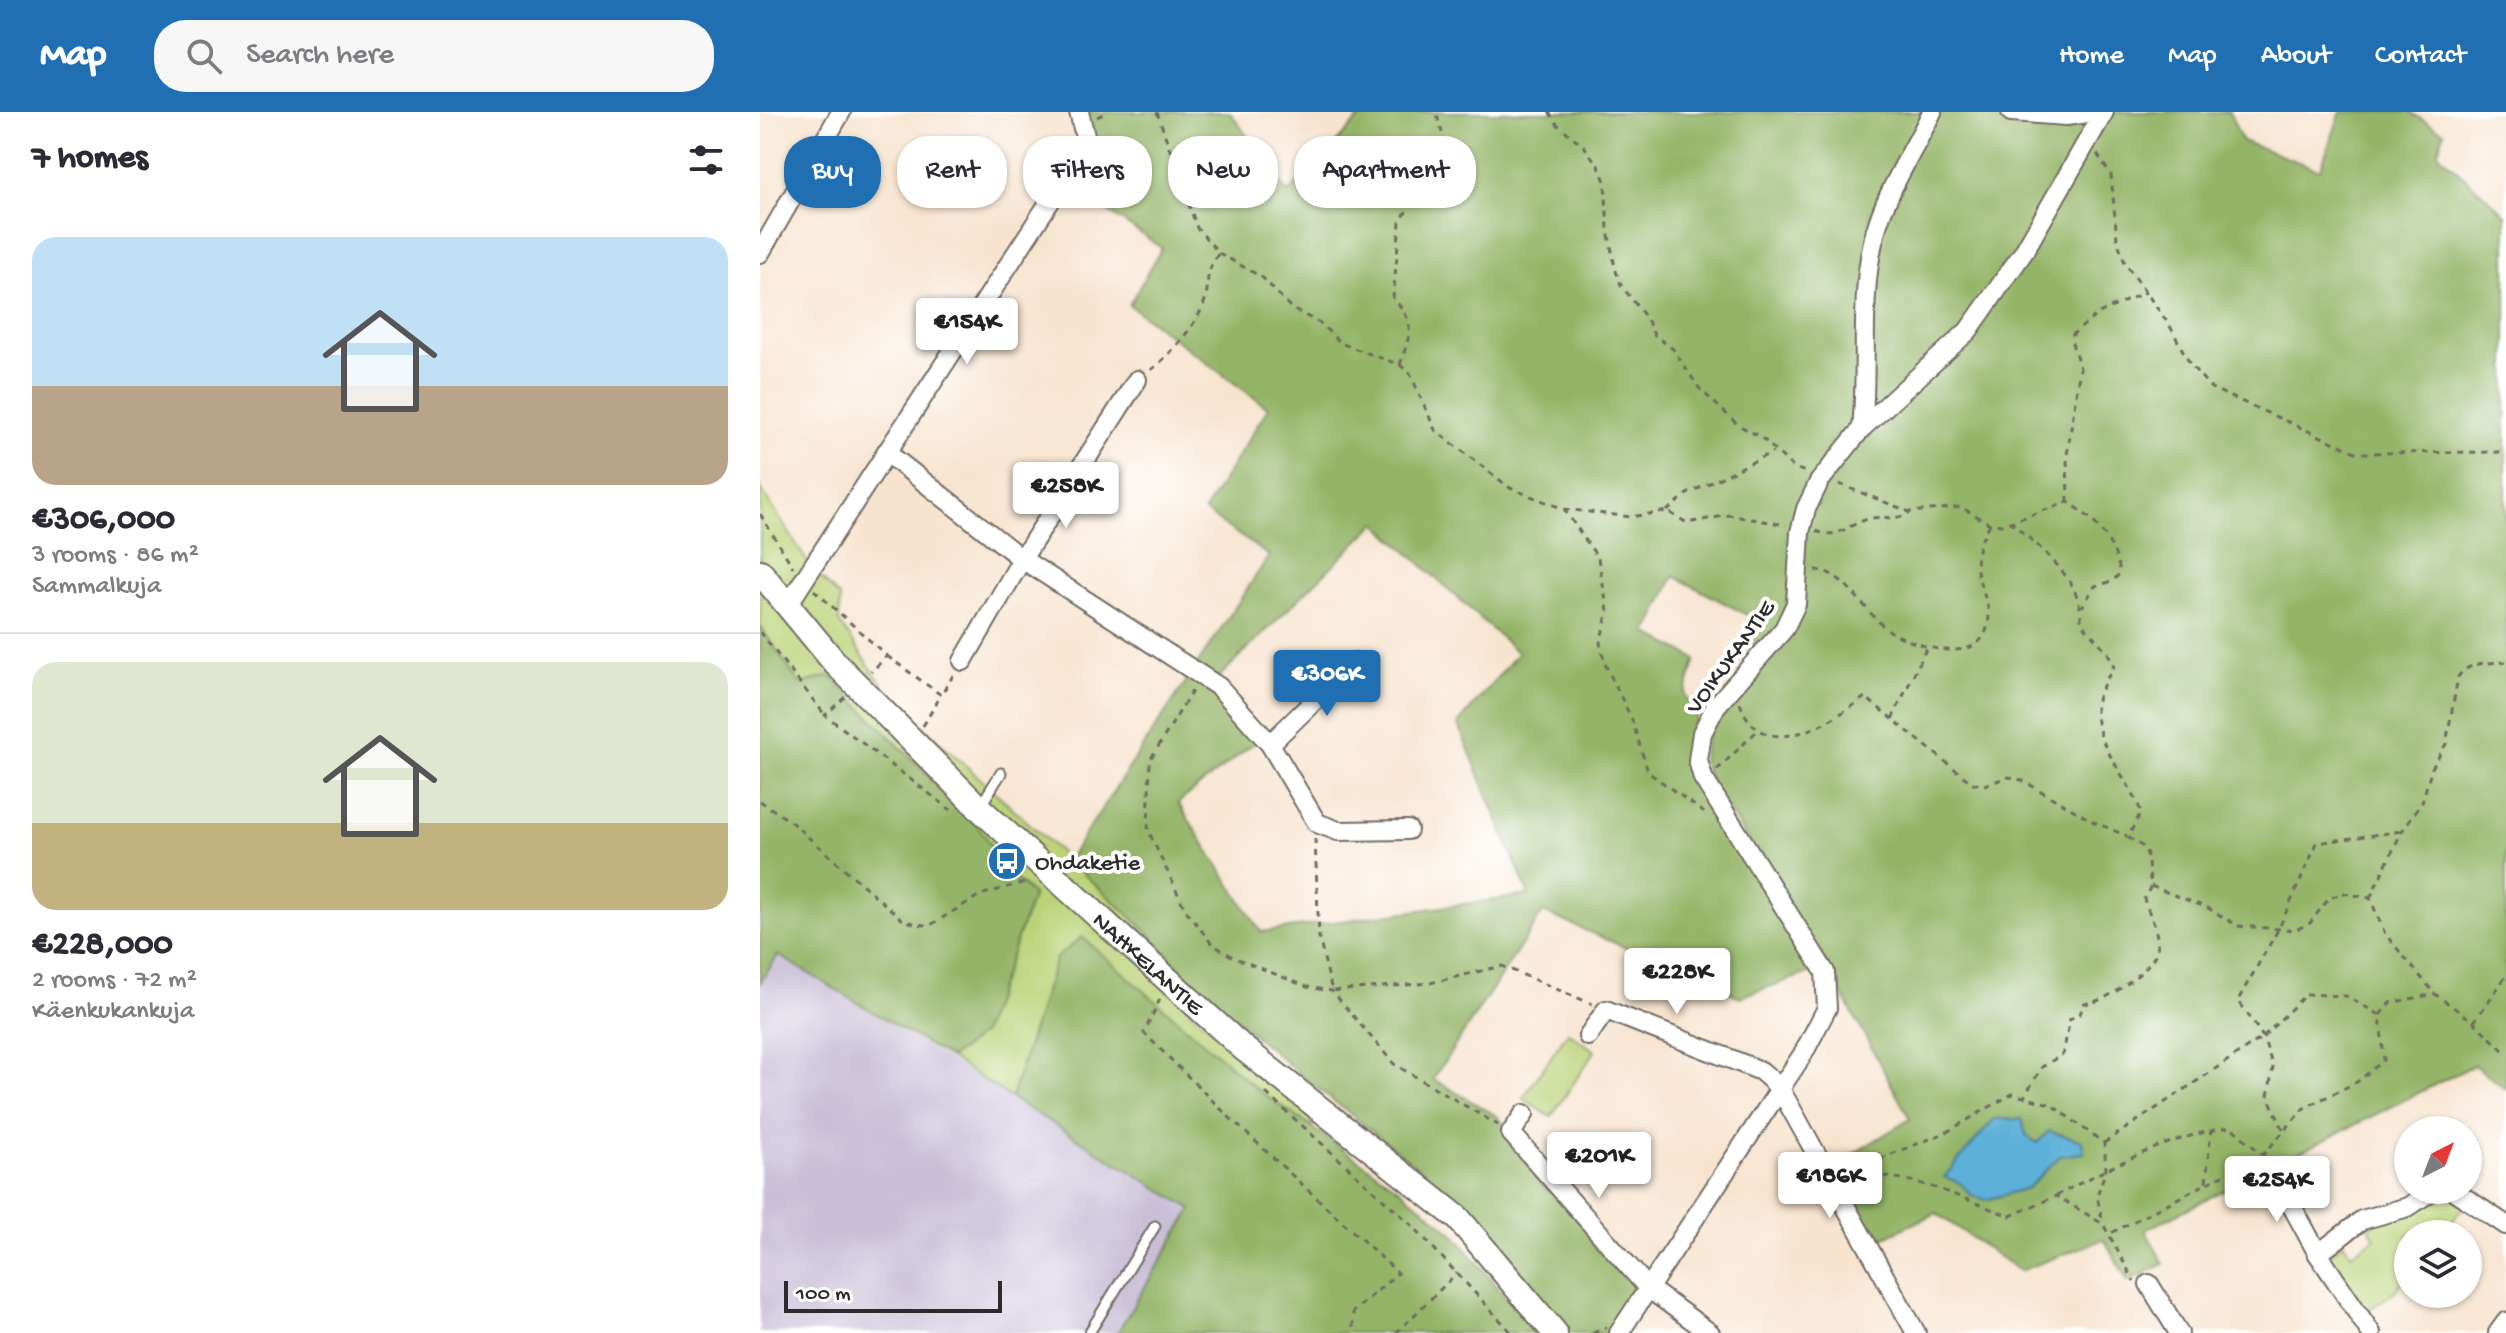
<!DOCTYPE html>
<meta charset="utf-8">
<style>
:root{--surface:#fff;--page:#f7f7f7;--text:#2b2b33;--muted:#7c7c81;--line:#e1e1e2;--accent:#1f6fb2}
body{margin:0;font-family:"Gochi Hand",sans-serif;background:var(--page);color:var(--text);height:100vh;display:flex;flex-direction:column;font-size:30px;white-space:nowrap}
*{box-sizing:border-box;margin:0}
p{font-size:26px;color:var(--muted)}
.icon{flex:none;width:44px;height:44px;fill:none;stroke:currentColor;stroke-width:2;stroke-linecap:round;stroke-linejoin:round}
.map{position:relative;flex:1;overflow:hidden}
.side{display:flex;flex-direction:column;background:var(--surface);width:760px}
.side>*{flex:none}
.banner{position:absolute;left:24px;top:24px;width:760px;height:72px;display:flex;gap:16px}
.needle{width:52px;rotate:42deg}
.tools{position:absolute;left:1634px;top:1004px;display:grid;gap:16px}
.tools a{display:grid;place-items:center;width:88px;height:88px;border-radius:50%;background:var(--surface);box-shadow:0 2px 6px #0004;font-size:40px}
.scale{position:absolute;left:24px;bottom:20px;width:218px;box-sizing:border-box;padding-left:8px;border:4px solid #2b2b2b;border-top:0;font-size:22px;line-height:28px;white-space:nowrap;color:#2b2b2b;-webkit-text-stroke:6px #fff;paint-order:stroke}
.price{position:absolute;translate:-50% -68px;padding:0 18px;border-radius:8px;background:#fff;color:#222;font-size:26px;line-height:52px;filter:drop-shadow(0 2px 4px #0008)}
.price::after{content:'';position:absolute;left:50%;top:48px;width:24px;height:18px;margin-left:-12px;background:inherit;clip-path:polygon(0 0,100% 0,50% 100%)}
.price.selected{background:var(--accent);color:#fff}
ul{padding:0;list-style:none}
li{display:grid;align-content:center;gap:16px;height:424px;padding:0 32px}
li+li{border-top:2px solid var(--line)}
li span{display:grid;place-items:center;height:248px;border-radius:24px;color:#555}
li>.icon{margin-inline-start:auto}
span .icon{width:144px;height:144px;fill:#fffc;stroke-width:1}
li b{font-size:34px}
h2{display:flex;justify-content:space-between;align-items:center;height:96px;padding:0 32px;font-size:34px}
.tag{padding:0 28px;border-radius:32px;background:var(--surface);box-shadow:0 2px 6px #0004;font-size:28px;line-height:72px}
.tag.selected{background:var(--accent);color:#fff}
header{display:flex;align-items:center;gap:48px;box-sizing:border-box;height:112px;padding:0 40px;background:var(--accent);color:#fff}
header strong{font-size:38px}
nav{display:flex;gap:44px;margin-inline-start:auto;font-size:28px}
.search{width:560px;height:72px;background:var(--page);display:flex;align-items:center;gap:20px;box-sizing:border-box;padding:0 28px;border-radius:32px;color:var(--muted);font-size:30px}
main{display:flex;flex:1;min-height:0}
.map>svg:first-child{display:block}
.industrial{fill:#c9bfd7}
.green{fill:#bbd378;stroke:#737f52;stroke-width:2}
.forest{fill:#94b568;stroke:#60704a;stroke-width:2;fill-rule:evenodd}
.water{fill:#5db0d8;stroke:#446e82;stroke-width:2}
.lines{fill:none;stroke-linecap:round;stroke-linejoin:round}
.lane-casing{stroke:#726c64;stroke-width:13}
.street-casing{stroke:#726c64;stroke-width:22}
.secondary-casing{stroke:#726c64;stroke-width:28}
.path{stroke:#726c64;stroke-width:3;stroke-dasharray:6 6;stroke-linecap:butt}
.lane{stroke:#fff;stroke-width:9}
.street{stroke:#fff;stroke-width:18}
.secondary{stroke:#fff;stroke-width:24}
.labels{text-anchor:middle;stroke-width:8;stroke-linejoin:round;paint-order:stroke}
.street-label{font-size:24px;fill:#2b2b2b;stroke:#fff}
.poi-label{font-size:24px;fill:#2b2b2b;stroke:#fff;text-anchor:start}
</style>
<header>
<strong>Map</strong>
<div class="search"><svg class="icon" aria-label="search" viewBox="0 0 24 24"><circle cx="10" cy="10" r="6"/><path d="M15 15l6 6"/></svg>Search here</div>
<nav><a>Home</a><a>Map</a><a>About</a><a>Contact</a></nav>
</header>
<main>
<section class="side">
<h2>7 homes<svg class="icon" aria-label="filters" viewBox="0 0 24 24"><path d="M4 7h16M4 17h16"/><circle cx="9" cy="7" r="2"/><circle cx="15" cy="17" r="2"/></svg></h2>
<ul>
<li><span style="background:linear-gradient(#bfe0f5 60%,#b9a48a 0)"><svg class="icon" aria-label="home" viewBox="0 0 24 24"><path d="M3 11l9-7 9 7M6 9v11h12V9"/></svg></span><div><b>€306,000</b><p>3 rooms · 86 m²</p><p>Sammalkuja</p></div></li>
<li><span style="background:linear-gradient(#dfe7d0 65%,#c2b280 0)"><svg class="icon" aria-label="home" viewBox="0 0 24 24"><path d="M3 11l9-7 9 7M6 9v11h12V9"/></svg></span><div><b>€228,000</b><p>2 rooms · 72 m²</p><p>Käenkukankuja</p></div></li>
</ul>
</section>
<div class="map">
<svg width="1746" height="1221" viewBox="0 0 1746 1221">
<rect width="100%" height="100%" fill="#fff"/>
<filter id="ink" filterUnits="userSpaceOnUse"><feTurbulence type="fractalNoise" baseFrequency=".0125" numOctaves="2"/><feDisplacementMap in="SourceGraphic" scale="16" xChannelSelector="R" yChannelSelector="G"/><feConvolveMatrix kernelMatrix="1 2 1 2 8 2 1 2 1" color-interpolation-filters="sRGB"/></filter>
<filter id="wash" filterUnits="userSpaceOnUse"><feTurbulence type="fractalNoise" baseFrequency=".006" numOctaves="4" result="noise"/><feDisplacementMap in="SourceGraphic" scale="32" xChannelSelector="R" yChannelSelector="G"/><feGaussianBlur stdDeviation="1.8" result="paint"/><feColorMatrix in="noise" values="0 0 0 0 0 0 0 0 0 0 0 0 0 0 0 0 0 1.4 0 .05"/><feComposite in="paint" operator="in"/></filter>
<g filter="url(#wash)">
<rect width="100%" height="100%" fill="#f7e4cf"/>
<polygon class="industrial" points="17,843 433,1097 357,1221 0,1221 0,871"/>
<g class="green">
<polygon points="0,375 50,454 80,486 79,510 131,585 392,824 423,862 430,899 546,996 553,1015 296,846 251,986 190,946 222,922 273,783 252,764 217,713 70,564 40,572 0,514"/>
<polygon points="808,920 835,939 791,1005 763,986"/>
<path d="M1681,1078l24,15 -23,29h-34c0,53 -2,51 -46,80l-34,-57 15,-15 8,12 24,-16 -7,-12z"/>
</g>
<g class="forest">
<path d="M319,0h151l58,81 77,-81h733l-78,137 -55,78 -150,152 -34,147 -28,26v-34l-79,-42 -27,57 49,26 -11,35 15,32 -8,31 126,213 -78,27 -197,-85 -110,167 64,37 142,171 -28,46h-43l-65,-82 -50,-56 -146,-115 -124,-106 -31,-38 -84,-76 201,-304 -65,-45 64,-103 -139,-103 33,-57 -99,-67 22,-44zM616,411l142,130 -60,71 71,171 -268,37 -83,-129 81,-64 -48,-54z"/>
<polygon points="1350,0 1469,0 1482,29 1560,58 1581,0 1649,0 1684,20 1678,41 1746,103 1746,977 1714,953 1385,1118 1404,1152 1368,1169 1344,1127 1260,1159 1176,1101 1114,1130 1073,1054 1150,1007 1067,854 948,666 942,647 947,623 961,595 1028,519 1049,399 1091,335 1213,222"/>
<polygon points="0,514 40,572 70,564 217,713 252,764 273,783 222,922 190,946 18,843 0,871"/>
<polygon points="322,825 498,978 640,1077 693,1121 776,1221 357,1221 432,1097 251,986 296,846"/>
</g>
<polygon class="water" points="1234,1007 1262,1007 1266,1023 1277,1031 1289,1019 1322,1029 1324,1041 1300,1044 1268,1076 1226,1088 1211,1083 1200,1071 1184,1065"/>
</g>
<g filter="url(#ink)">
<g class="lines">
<defs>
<g id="lane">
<polyline points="221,693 241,661"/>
<polyline points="329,1221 395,1114"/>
</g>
<g id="street">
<polyline points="1251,0 1306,4 1334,0"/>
<polyline points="0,141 81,0"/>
<path d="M1102,316c7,-66 -4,-134 14,-198 9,-35 40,-84 56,-118"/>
<polyline points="126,340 262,447 459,575 510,632 557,711 578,719 648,718"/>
<polyline points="27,494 309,60 325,24 319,0"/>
<polyline points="203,549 262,447 377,268"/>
<polyline points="510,632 594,550"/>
<polyline points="828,924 846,898 1001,959 1019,975 1156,1221"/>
<polyline points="764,1002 751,1021 888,1176 950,1221"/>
<polyline points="1514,1061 1558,1142"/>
<polyline points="1693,1078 1746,1113"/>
<polyline points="1389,1172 1419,1221"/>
<polyline points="859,1221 1043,942 1067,896 1065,860 943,666 938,648 942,621 956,594 1024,517 1036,492 1040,420 1046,397 1059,370 1102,316 1208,219 1263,141 1344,0"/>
<polyline points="1611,1221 1558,1142 1602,1108 1648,1095 1673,1078"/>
<polyline points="1738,1221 1746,1210"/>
</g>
<g id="secondary">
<path id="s1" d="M0,460l76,92 143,144 264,240 215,170 97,115"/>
</g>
</defs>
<use href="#lane" class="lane-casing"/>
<use href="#street" class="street-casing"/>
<use href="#secondary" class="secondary-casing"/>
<g class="path">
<polyline points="397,0 437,116 459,141 503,166 532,197 560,211 580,231 640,253 650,261 675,318 750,376 804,397 871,405 907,399 927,411 969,403 1026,413"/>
<polyline points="789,0 798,13 824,34 839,55 845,69 848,118 855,156 861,173 887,207 894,223 913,237 939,276 978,313 1001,325 1034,356 1046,360"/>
<polyline points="337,5 347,0"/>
<polyline points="1337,42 1351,63 1357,127 1365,151 1410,214 1430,252 1451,276 1598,341 1746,340"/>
<path d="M640,253c10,-32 17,-41 -7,-67l7,-76 46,-76 -10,-34"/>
<path d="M391,258c19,-15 42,-41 52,-64 9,-22 -2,-28 16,-53"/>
<path d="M1079,372l71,28 51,-5 29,17 12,1 66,-23c26,15 48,42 52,71l-7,8 -18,5 -13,21"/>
<polyline points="1308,390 1307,343 1320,256 1312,231 1313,222 1339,201 1386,180"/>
<polyline points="804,397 838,446 848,499 840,531 845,552 872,608 888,660 946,702"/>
<polyline points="907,399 927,382 1013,340"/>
<polyline points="0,402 33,455"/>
<path d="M1250,409c29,27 73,57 71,101l27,31 6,13c-5,10 -14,23 -17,34 -8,40 32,77 44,112l-13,25 18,12 5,37 -7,13c5,15 16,34 13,50 -2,18 -54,57 -73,54l-4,11 -10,5 -7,35 -21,13 -18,30"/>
<path d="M1056,419c23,10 34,-9 56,-13 14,-2 26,3 38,-6"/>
<path d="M1055,458c31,0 51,46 75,61 22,14 79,33 94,4 13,-23 -4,-43 -7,-65 -3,-18 5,-32 13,-46"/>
<polyline points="54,478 127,544 111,560"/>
<polyline points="0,520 65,603"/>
<polyline points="127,544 181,583 194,562"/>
<polyline points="432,579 390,648 388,718 425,797 452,832 473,845 547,875 572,879 634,952 738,1013"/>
<polyline points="85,585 65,603 191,698"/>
<path d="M980,591c22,64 91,19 125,-6l107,86 12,2 25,-8 13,3 72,42 33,14"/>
<polyline points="1132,607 1167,535"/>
<polyline points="163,614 181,583"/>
<polyline points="957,658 999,617"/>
<polyline points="0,689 31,710 144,809 169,814 220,783 269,769"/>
<polyline points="555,727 559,826 572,879 670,871 742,854 832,892"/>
<polyline points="1391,774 1448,796 1478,814 1535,818 1550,811 1568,787 1583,781 1610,786 1625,822 1675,882"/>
<path d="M1610,786l32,-67 20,-29 10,-34 14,-24 12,-67c11,-16 30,-14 48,-15"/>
<polyline points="400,887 384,921 470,1006 638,1161 593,1200 593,1221"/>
<polyline points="1620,903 1630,891 1675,882 1714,910 1746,941"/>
<polyline points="1714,910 1746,864"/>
<polyline points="506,981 653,1114 752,1221"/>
<polyline points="1523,1017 1508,984 1513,955 1503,925 1478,888 1519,816 1557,731 1642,719"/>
<polyline points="1344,1031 1503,925 1546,882 1586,884 1620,903 1624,948 1597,970 1544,996 1504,1042 1349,1122"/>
<polyline points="1086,1060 1185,1021 1252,982 1290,992 1344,1031 1346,1057 1337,1084 1343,1111"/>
<path d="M1088,1064c58,-6 109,21 162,40l46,-20 47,28 31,57"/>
<polyline points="1446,1070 1451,1018"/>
<path d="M1296,1084c55,-30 114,-60 175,-69l33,29"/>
<polyline points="636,1221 697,1161"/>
<polyline points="833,1221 847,1215"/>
</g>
<use href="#lane" class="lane"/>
<use href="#street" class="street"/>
<use href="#secondary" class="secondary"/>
</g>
</g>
<defs>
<symbol id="bus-disc" viewBox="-11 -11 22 22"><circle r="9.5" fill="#1f6fb2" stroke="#fff"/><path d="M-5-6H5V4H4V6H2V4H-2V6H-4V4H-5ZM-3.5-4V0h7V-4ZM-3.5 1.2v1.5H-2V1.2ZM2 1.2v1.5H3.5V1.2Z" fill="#fff"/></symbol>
</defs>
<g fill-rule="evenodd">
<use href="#bus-disc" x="225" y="727" width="44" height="44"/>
</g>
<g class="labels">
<g class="street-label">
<text transform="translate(969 544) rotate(-54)" y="8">VOIKUKANTIE</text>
<text dy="8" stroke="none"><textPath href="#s1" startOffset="552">NAHKELANTIE</textPath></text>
</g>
<g class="poi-label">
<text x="275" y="757">Ohdaketie</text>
</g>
</g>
</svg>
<div class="tools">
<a><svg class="needle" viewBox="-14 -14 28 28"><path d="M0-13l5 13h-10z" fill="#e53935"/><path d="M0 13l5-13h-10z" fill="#7c7c81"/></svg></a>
<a><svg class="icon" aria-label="layers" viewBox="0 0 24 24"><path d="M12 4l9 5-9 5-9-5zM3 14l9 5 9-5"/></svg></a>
</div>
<div class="scale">100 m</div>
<b class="price" style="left:207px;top:254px">€154K</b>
<b class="price" style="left:306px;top:418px">€258K</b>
<b class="price selected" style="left:567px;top:606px">€306K</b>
<b class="price" style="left:917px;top:904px">€228K</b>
<b class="price" style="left:839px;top:1088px">€201K</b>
<b class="price" style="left:1070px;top:1108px">€186K</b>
<b class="price" style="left:1517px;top:1112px">€254K</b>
<div class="banner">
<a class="tag selected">Buy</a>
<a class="tag">Rent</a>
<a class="tag">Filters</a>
<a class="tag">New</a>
<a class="tag">Apartment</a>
</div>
</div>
</main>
